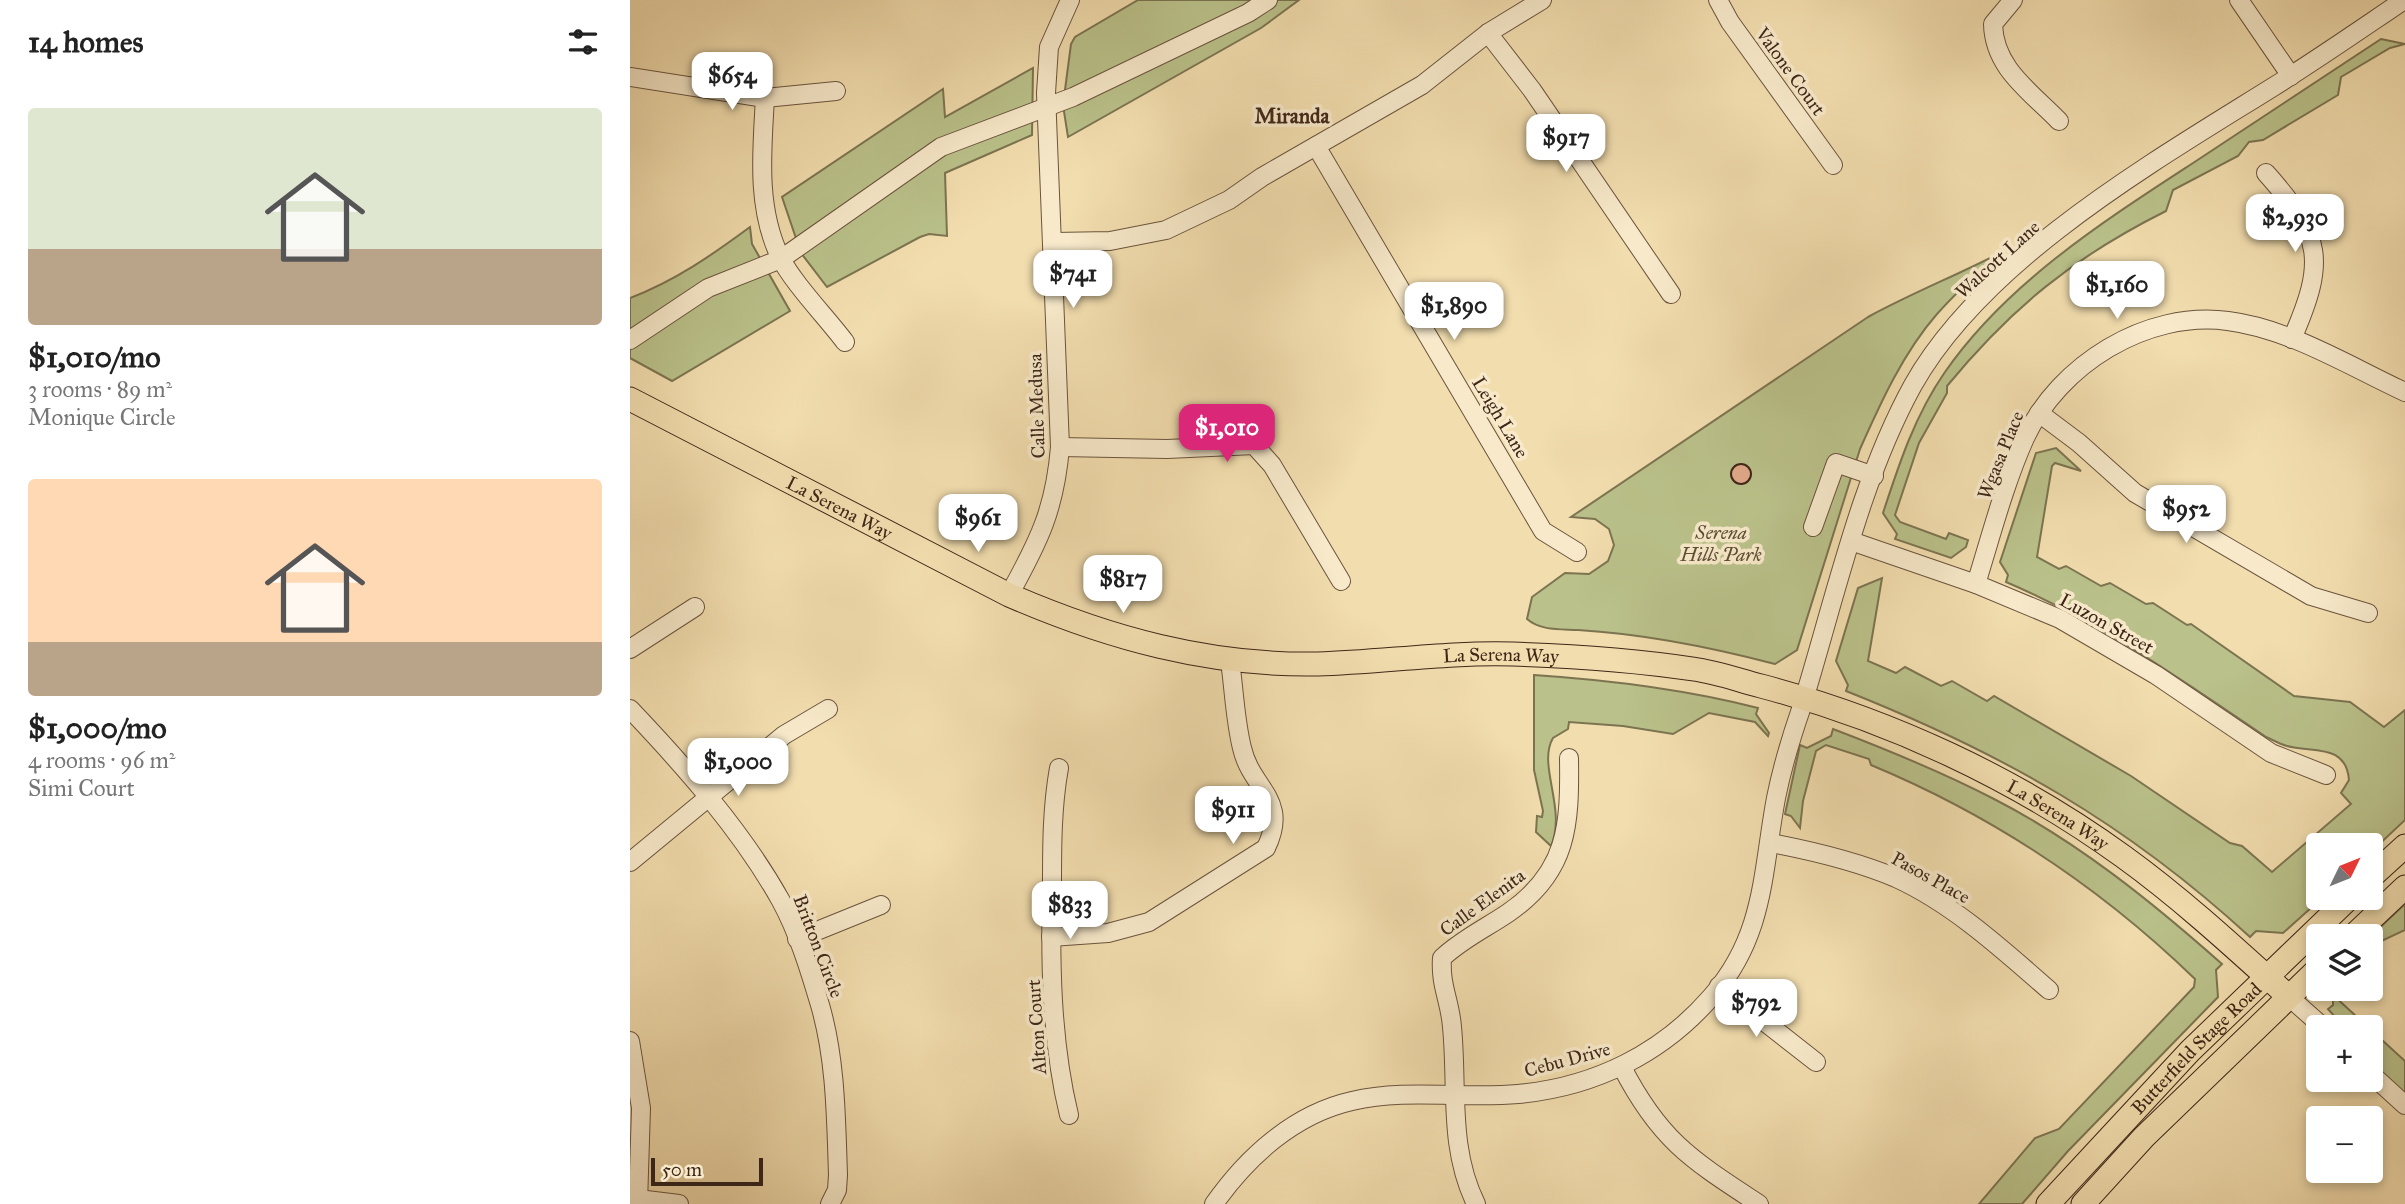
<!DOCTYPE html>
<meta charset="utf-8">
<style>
:root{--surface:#fff;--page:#f6f6f6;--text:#222;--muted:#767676;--accent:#db2777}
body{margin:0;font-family:"IM FELL Great Primer",serif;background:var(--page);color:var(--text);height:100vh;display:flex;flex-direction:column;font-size:26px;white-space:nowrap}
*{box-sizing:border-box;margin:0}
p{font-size:23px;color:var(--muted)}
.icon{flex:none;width:38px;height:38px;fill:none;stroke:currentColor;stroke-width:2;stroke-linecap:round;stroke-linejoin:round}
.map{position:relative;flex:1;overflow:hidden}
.side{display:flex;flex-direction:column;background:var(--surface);width:630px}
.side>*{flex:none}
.needle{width:46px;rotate:47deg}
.fabs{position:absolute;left:1676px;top:833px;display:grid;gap:14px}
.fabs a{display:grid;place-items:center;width:77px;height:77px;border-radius:7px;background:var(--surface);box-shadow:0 4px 10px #0003;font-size:35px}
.scale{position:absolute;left:21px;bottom:18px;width:112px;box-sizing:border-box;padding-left:7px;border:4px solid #3e2618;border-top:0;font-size:19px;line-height:24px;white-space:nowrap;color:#3e2618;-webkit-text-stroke:5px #f7e9ca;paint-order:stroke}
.price{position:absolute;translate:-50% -60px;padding:0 16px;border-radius:14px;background:#fff;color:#222;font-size:23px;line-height:46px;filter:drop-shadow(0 2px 4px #0008)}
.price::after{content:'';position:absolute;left:50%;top:42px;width:21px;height:16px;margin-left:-10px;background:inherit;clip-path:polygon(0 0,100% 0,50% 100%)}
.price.on{background:var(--accent);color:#fff}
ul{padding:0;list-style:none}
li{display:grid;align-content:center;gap:14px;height:371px;padding:0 28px}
li span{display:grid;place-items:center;height:217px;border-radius:7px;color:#555}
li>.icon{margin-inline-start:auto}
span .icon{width:126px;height:126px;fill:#fffc;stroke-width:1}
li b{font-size:30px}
h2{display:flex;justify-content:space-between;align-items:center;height:84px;padding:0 28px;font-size:30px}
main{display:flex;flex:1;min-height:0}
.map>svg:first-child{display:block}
.green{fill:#bac18a;stroke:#7c7451;stroke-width:2}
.building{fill:#e1a98a;stroke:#3e2618;stroke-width:2}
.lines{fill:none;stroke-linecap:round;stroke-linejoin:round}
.minor-casing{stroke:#6b543e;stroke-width:20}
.major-casing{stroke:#3e2618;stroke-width:25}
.minor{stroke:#f7e9ca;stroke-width:18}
.major{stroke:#f2ddae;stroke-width:23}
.labels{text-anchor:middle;stroke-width:7;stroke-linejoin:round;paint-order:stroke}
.street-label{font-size:19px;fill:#3e2618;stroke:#f7e9ca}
.park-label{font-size:19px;font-style:italic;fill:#5d4d34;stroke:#f7e9ca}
.neighbourhood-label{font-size:21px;font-weight:bold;fill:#3e2618;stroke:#f7e9ca}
</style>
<main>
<section class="side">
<h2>14 homes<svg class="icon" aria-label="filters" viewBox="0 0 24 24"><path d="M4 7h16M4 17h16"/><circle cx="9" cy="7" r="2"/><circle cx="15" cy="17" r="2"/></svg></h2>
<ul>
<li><span style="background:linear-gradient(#dfe7d0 65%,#b9a48a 0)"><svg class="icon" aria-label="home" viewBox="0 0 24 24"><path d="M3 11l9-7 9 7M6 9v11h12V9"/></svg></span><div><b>$1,010/mo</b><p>3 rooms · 89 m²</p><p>Monique Circle</p></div></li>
<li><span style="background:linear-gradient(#ffd9b3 75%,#b9a48a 0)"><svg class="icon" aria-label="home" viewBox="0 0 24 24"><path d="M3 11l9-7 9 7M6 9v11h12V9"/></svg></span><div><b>$1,000/mo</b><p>4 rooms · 96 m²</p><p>Simi Court</p></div></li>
</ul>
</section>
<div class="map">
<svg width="1775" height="1204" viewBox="0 0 1775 1204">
<rect width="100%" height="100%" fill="#f2ddae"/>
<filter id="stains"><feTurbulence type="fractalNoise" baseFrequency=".00286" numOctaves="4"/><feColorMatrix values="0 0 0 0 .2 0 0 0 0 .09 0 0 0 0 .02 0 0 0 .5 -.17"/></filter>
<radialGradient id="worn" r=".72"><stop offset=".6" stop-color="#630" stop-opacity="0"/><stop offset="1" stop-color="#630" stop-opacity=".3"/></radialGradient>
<g class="green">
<polygon points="508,0 669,0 631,28 438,137 433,105 441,44 445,37"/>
<path d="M1751,39l24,5 -15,4 -49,29 -3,18 -75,45 -14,2 -11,14 -65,34 -7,21c-92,46 -154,96 -219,175v7l-28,50 -24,72 5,7 46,17 3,-6 19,7 -2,7 -15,11 -56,-19 2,-5 -14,-21c16,-49 32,-98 62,-141 61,-88 156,-149 245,-207 64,-42 127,-84 191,-126z"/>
<polygon points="403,68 402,135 315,173 317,236 299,234 290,237 197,287 171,253 152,197 313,89 315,117"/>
<path d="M120,227l2,17 38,67 -118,70 -42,-23v-60c45,-17 82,-43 120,-71z"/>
<path d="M1368,254c-21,19 -42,39 -61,60 -34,39 -56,88 -77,135l-63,201 -22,14c-65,-17 -129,-30 -197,-34 -18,-1 -37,1 -51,-11l5,-22 33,-24 24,1 19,-13 6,-16 -5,-16 -14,-10 -24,-2 297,-200c42,-23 87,-41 130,-63z"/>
<path d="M1426,448l25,23 -26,-8 -3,3 -15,91 22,12 7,-3 35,20 9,-3 36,21 7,-1 34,22 4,-1 103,72 56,6 34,25 21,-17v110l-34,32v-7h-52v53h3l-39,35 -27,-2 -6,6c-124,-114 -248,-184 -404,-246l2,-6 -12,-24 22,-73 24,-10 -14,83 28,12 9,-6 36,19 11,-5 35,20 7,-5 137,80 99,67 12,3 30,26 79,-68 -10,-11 8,-13c-3,-37 -36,-27 -62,-34 -7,-2 -14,-6 -21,-9 -84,-57 -166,-115 -260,-155l2,-7 -8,-13 36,-109z"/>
<path d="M904,675c76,5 150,14 224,33l-2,6 13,19 -1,3 -13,-14 -46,-9 -36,21 -50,-8 -54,-4 -1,7 -15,9c-16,27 14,71 -2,108l-15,-14 1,-16 5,1 1,-6 -9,-41z"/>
<path d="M1203,729c55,21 109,43 161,70 84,43 158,103 228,165l-6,6 2,27 -150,154 -46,53h-43l56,-66 24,-9 135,-142 1,-8c-96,-93 -204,-164 -324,-214l-2,-6 -43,-14 -10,6 -13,50 -3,27 -9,-12 -6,-2 15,-69 7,3 24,-12z"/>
<polygon points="1775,904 1775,930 1741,946 1741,936"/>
<polygon points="1703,995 1738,1027 1714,1027 1698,1009 1703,1005"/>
<polygon points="1741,1030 1775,1061 1775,1098 1741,1062"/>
</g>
<circle class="building" cx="1111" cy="474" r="10"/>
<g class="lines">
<defs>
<g id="minor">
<polyline points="1088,0 1100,22 1203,165"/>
<path d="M1383,0l-20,24c1,44 37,67 66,97"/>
<polyline points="1609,0 1661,76"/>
<polyline points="858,33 902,90 1041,294"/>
<polyline points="0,77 135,98 206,91"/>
<path d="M135,98c-3,53 -9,109 15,159 13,26 47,61 65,85"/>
<polyline points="686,146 913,531 947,552"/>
<path d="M1636,173c57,64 60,88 26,166"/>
<polyline points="424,242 480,241 536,230 599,200 632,177 792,85 858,33 912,0"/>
<polyline points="0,340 78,288 151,259 311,147 443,97 618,13 638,0"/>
<polyline points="1409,413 1449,443 1505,493 1681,596 1738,613"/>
<polyline points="430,447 537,449 624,445 642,465 711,581"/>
<polyline points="1183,527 1206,463 1244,476"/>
<polyline points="1221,541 1346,584 1430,619 1526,675 1641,753 1696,775"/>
<path d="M1346,584c15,-48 28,-99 49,-146 34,-73 121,-128 203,-117 62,8 121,45 177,71"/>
<path d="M379,595c30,-54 46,-86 51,-148l-14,-354 3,-46 21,-47"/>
<polyline points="0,649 65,607"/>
<path d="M0,709c55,58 112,122 151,192 17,31 29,70 39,104 16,55 16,114 18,170l-1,15 -7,14"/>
<path d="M429,768c-7,39 -7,78 -7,117 -2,76 -1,156 17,230"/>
<path d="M1141,843c42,8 85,18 125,35 57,26 106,71 153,112"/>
<polyline points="0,862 154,735 198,709"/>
<path d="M421,937l57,-4 41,-11 117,-74c24,-49 -15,-59 -24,-100 -7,-28 -8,-59 -12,-87"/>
<polyline points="167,939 251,905"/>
<polyline points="1089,986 1186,1062"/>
<polyline points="1658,996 1693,1027"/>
<polyline points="0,1041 11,1108 8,1204"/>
<path d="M992,1067c38,74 70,93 137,137"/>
<polyline points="1741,1074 1775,1105"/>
<polyline points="8,1199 49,1204"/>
<path d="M584,1204c33,-47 80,-90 138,-103 54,-13 111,-2 166,-7 76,-7 144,-40 194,-98 53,-61 50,-123 64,-198 6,-30 15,-60 25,-89 33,-106 58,-226 112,-324 71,-126 240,-223 360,-298 45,-28 88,-58 131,-87"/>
<path d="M846,1204c-28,-57 -18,-116 -24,-177 -2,-27 -12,-41 -10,-69 20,-19 44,-30 66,-45 60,-41 62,-88 61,-155"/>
</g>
<g id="major">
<path id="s1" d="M0,399l379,196c99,43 200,71 309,69 65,-2 130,-12 195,-10 60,2 121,6 180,15 23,3 45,11 68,17 129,34 254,92 363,171 58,42 111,91 164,139"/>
<polyline points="1741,877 1775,846"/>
<polyline points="1723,936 1775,887"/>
<path id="s2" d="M1418,1204l142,-153 159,-153"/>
<polyline points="1453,1204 1514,1137 1689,968"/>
</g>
</defs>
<use href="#minor" class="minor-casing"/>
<use href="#major" class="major-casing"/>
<use href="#minor" class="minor"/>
<use href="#major" class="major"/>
</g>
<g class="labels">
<g class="street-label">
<text transform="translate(1161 71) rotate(54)" y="7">Valone Court</text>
<text transform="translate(1367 259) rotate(-42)" y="7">Walcott Lane</text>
<text transform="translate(406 406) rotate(-92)" y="7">Calle Medusa</text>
<text transform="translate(871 417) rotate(59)" y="7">Leigh Lane</text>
<text transform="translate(1370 455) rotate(-68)" y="7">Wgasa Place</text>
<text dy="7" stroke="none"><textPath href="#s1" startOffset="236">La Serena Way</textPath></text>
<text transform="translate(1477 623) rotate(29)" y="7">Luzon Street</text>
<text dy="7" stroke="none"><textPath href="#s1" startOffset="929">La Serena Way</textPath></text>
<text dy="7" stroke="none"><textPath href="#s1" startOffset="1517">La Serena Way</textPath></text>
<text transform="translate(1301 877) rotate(29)" y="7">Pasos Place</text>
<text transform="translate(852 902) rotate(-36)" y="7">Calle Elenita</text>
<text transform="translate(189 946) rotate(69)" y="7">Britton Circle</text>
<text transform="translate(406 1027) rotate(-94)" y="7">Alton Court</text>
<text dy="7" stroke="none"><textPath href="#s2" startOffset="215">Butterfield Stage Road</textPath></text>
<text transform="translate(937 1059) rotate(-15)" y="7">Cebu Drive</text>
</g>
<g class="park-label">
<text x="1091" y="539">Serena<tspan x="1091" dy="22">Hills Park</tspan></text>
</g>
<g class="neighbourhood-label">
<text x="662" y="123">Miranda</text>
</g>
</g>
<rect width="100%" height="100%" filter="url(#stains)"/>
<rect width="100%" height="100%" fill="url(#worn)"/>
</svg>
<div class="fabs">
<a><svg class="needle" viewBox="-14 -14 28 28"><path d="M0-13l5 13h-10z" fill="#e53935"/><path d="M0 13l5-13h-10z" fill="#767676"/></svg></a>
<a><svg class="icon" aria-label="layers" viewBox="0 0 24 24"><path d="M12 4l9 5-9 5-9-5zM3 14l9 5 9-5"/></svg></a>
<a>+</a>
<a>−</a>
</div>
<div class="scale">50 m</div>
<b class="price" style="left:102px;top:112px">$654</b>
<b class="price" style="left:936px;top:174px">$917</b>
<b class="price" style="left:1665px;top:254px">$2,930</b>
<b class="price" style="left:443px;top:310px">$741</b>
<b class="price" style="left:1487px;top:321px">$1,160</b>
<b class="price" style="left:824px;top:342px">$1,890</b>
<b class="price on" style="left:597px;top:464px">$1,010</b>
<b class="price" style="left:1556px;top:545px">$952</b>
<b class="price" style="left:348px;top:554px">$961</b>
<b class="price" style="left:493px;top:615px">$817</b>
<b class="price" style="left:108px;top:798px">$1,000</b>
<b class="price" style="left:603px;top:846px">$911</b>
<b class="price" style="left:440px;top:941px">$833</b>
<b class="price" style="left:1126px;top:1039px">$792</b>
</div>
</main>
